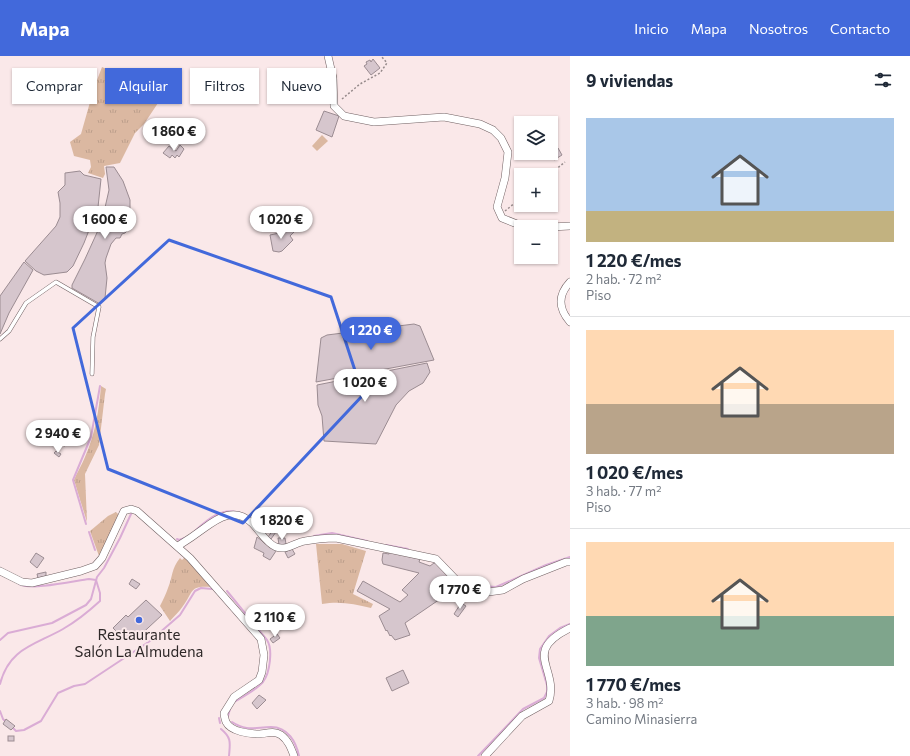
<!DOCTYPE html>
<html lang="es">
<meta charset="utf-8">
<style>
:root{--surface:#fff;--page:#f6f6f7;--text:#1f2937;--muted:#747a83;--line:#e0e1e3;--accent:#4269db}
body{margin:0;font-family:Commissioner,sans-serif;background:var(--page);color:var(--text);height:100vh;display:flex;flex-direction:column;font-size:15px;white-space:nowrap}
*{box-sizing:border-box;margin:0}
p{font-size:13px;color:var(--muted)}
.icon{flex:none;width:22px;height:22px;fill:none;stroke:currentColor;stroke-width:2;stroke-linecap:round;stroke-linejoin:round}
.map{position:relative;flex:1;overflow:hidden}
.sheet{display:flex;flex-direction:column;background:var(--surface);width:340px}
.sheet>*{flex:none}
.guide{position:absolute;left:12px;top:12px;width:380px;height:36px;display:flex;gap:8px}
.fabs{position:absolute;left:514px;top:60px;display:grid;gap:8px}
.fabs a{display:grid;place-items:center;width:44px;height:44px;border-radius:0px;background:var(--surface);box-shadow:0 1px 3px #0004;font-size:20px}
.price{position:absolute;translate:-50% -34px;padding:0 9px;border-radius:14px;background:#fff;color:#222;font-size:13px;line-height:26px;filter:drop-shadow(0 1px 2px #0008)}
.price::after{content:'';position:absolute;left:50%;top:24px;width:12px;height:9px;margin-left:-6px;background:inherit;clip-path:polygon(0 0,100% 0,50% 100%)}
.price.on{background:var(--accent);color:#fff}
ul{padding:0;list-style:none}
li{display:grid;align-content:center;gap:8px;height:212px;padding:0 16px}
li+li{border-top:1px solid var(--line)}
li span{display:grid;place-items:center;height:124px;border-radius:0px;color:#555}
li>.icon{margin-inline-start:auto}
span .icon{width:72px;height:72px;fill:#fffc;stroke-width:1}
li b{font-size:17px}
h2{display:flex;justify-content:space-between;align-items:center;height:48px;padding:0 16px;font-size:17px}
.chip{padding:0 14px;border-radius:0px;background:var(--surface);box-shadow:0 1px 3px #0004;font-size:14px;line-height:36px}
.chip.on{background:var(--accent);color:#fff}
header{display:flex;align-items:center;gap:24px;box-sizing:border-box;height:56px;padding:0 20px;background:var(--accent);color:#fff}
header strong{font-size:19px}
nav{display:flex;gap:22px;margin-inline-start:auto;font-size:14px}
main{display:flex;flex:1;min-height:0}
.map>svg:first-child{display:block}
.grass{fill:url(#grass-tufts)}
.park{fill:#dbb8a1}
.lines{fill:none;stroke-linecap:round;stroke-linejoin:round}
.stream{stroke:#daacd5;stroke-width:2}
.building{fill:#d6c6cd;stroke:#9b8c92}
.lane-casing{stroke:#706062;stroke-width:4.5}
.street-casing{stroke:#706062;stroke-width:8}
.path{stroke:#968a8b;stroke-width:1.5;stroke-dasharray:2 2;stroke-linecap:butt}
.lane{stroke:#fff;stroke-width:3.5}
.street{stroke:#fff;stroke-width:7}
.marked{fill:none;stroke:#4269db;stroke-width:3;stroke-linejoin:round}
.poi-dot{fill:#4269db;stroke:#fae8e9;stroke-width:1.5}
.labels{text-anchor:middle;stroke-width:4;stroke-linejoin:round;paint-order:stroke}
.poi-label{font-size:15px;fill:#2e2828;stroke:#fae8e9}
</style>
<header>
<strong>Mapa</strong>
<nav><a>Inicio</a><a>Mapa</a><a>Nosotros</a><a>Contacto</a></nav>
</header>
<main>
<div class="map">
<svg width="570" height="700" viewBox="0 0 570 700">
<defs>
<pattern id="grass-tufts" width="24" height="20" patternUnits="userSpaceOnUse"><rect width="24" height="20" fill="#dbb8a1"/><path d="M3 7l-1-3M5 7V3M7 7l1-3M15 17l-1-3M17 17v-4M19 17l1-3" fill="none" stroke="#bc9e8b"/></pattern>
</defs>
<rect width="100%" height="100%" fill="#fae8e9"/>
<g class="grass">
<path d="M102,11c8,3 13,9 20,13 7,4 15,4 20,11l22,3 -20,30 -9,9 -15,30 -16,3 1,8 -2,4 -15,-5 3,-6 -1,-7 -16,-4 -4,-14 11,-8 13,-46z"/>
<path d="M101,330l5,3 -1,5 -6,51 -14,29 2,48 -13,-42c3,-8 8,-15 11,-23 10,-22 14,-47 16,-71z"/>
<polygon points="116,456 118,458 118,463 105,492 99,500 90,475 108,460"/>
<path d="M316,488h26l24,7 -13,43 20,10 -2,4c-17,-4 -31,-7 -49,-4z"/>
<path d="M185,501l27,30c-23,-2 -18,4 -29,19 -4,6 -9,10 -13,15l-10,-15c3,-6 6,-12 8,-18 5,-12 3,-19 12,-30l2,2z"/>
</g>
<polygon class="park" points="322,79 328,85 317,95 312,90"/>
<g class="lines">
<g class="stream">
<polyline points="86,468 73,424 91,381 100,330"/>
<path d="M195,475c12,-11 28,-25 45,-18"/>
<polyline points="89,476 95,494"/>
<polyline points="314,480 332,477 367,485"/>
<polyline points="177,483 179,484 185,482"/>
<polyline points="386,489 408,493"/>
<polyline points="459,522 467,529 496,531 546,509 570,501"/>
<path d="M227,535l40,49c6,9 3,33 -4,42 -7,8 -19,14 -29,20"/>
<polyline points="0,584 8,577 52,567 86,549 91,543 97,521 104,512 120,482 131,458"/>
<path d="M0,628c9,-36 35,-39 63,-55 14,-8 25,-17 37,-28v-8l-4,-13 -7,-1c-15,2 -59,12 -70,5"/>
<polyline points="0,655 3,663 6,666"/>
<polyline points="228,660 230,653"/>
<polyline points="219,662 220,667"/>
<path d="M232,666c15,10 24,5 39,5 17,0 25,15 28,29"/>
<polyline points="12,671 16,675 24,674 41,665 58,637 74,630 85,628 150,585 180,559 195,535 201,532 212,533"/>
<path d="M221,673c11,9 9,14 8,27"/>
<polyline points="478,700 523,653 544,642 547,636 547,629 539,602 540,593 549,580 560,572 570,568"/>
</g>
</g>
<g class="building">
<polygon points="373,3 380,12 371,19 364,10 367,8 366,6 370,4 371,6"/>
<polygon points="324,55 339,60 332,81 316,74"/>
<polygon points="180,89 184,93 179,101 177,99 175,102 172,99 170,102 163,97 169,90 176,95"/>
<polygon points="558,92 562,99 554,104 551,93"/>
<polygon points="106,111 114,111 123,125 130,144 130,154 128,174 125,177 122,178 120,182 116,182 111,188 106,202 105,207 107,222 105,242 100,248 72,232 72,229 85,203 100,170 104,156 109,134"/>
<polygon points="80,115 84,119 101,123 98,151 84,187 73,210 67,216 44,219 36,215 25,205 56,170 60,161 60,147 58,136 65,129 65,117"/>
<polygon points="288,172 291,173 294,176 290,180 293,184 282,195 279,196 273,195 270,179 284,176"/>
<polygon points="24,206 33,214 9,257 0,278 0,240"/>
<polygon points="414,268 420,270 434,304 316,326 321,282 327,279"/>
<polygon points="427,307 430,316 423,327 409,335 396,349 376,388 324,385 322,360 318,349 317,329"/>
<polygon points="81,372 85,383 64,390 60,380"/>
<polygon points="56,395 61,398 59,401 54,397"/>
<polygon points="273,474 276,476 271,483 268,481"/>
<polygon points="257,481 276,495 270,504 263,500 264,497 254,492"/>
<polygon points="278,482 285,482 286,488 279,489"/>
<polygon points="292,493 295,498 288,502 285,496"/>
<polygon points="389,496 420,503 419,506 430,510 434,507 438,508 456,529 446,539 405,567 410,579 395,584 391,579 390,580 387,574 386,575 379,560 390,553 357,535 363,525 400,546 408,539 402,534 419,517 383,508 382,504 383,497 389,498"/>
<polygon points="36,497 44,502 37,512 30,506"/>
<polygon points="46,516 46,520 38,522 37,518"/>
<polygon points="132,523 140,528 136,533 129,528"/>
<polygon points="146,544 162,559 135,584 127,583 120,577 119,578 113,572 126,559 128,561"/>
<polygon points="461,547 466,550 458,561 454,558"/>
<polygon points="277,578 280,582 273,587 270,583"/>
<polygon points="403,614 409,627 392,635 386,622"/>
<polygon points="259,639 266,644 257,653 252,647"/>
<polygon points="6,663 15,670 11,674 3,668"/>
<rect x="8" y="680" width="6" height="5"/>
</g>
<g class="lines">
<defs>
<polyline id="lane" points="0,283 9,275 26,247 56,226 99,251 93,281 92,318"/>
<g id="street">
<polyline points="328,0 333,22 334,50 344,60 374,66 444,61 480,68 493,74 501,82 508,96 505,122 497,151 502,162 522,170 539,171"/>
<polyline points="551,171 570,170"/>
<path d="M570,226c-12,13 -12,26 0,40"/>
<path d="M178,490c8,-5 17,-11 25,-17 16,-12 32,-22 49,-6 8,8 14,20 24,24 11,4 20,-5 29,-6 11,-2 21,-3 31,-3l100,21 27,28 6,6 5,1 29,-4 20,-11 43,-17h4"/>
<path d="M0,515l22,11 10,1 49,-12 14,-5 7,-8 22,-47 7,-2 6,2 53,47 71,81 3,16 -2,17 -3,8 -25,17 -10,16c0,2 1,6 2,9 5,10 24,12 34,12 8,-1 14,-3 21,1 7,5 10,13 13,21"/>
<path d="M485,700l37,-40 27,-15c10,-33 -28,-49 21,-73"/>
</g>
</defs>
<use href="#lane" class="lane-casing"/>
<use href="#street" class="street-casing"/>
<g class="path">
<polyline points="342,43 360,28 380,17 387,7 381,0"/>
<polyline points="549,119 565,106"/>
<polyline points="505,155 521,142"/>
</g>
<use href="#lane" class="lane"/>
<use href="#street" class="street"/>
</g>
<path class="marked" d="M169,184l162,57 32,98 -120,128 -135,-54 -35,-141z"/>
<circle class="poi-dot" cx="139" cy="564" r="4"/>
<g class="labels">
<g class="poi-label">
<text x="139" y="584">Restaurante<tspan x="139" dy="17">Salón La Almudena</tspan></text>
</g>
</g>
</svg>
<div class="fabs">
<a><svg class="icon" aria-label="layers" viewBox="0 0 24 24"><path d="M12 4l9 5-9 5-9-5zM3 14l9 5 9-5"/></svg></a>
<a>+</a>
<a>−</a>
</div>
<b class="price" style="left:174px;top:96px">1 860 €</b>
<b class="price" style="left:105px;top:184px">1 600 €</b>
<b class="price" style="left:281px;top:184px">1 020 €</b>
<b class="price on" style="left:371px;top:295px">1 220 €</b>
<b class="price" style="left:365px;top:347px">1 020 €</b>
<b class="price" style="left:58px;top:398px">2 940 €</b>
<b class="price" style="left:282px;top:485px">1 820 €</b>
<b class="price" style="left:460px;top:554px">1 770 €</b>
<b class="price" style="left:275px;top:582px">2 110 €</b>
<div class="guide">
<a class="chip">Comprar</a>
<a class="chip on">Alquilar</a>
<a class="chip">Filtros</a>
<a class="chip">Nuevo</a>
</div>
</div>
<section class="sheet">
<h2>9 viviendas<svg class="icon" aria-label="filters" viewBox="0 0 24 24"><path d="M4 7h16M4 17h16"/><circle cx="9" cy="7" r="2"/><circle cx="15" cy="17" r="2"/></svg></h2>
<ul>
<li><span style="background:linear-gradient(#a9c7e8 75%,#c2b280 0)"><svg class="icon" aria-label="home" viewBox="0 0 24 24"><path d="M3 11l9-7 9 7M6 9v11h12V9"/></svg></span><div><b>1 220 €/mes</b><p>2 hab. · 72 m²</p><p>Piso</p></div></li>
<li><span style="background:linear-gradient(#ffd9b3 60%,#b9a48a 0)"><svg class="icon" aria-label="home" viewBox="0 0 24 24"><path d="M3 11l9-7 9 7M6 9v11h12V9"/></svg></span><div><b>1 020 €/mes</b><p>3 hab. · 77 m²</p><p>Piso</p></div></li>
<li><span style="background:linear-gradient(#ffd9b3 60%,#7fa58c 0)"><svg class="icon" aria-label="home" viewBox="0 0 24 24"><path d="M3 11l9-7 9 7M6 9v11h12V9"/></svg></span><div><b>1 770 €/mes</b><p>3 hab. · 98 m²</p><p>Camino Minasierra</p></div></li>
</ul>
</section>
</main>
